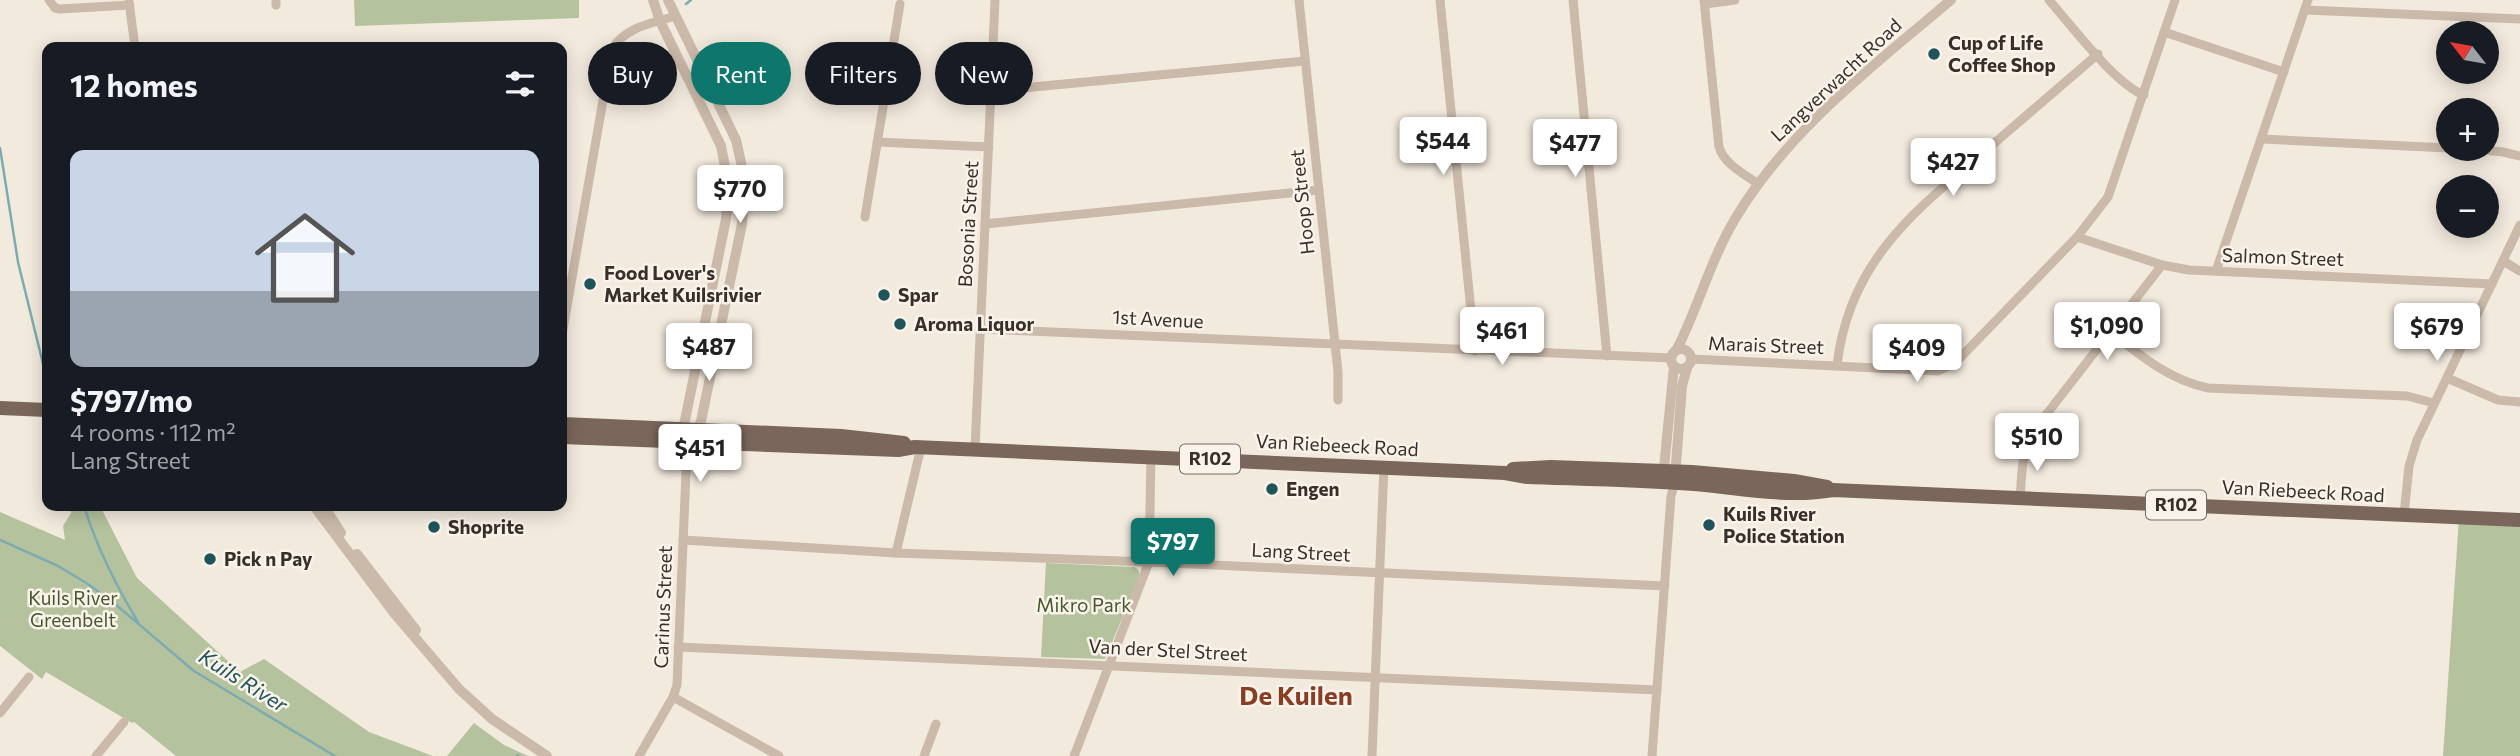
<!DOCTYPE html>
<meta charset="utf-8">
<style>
:root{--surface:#171b24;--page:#242831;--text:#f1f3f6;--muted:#9ea1a6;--accent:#0f766e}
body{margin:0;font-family:Commissioner,sans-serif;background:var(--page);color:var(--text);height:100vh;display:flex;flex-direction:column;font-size:26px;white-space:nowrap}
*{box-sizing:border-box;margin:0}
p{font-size:23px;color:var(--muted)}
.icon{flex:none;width:38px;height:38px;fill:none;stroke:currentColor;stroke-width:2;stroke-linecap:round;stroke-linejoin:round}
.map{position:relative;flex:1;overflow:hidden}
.sheet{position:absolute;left:42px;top:42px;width:525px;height:469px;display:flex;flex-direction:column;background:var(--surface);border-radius:14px;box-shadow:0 4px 18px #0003}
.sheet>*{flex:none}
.hud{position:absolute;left:588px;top:42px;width:665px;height:63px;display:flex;gap:14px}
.needle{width:46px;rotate:301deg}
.fabs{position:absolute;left:2436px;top:21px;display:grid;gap:14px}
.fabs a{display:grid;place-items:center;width:63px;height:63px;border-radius:50%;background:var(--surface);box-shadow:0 4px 18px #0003;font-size:35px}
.price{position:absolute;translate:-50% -60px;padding:0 16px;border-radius:7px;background:#fff;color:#222;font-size:23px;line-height:46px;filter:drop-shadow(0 2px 4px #0008)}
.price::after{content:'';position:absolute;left:50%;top:42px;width:21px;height:16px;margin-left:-10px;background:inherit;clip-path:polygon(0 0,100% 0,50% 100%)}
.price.current{background:var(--accent);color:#fff}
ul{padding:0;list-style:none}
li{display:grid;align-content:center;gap:14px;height:371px;padding:0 28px}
li span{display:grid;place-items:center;height:217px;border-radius:14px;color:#555}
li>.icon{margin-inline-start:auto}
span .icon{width:126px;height:126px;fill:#fffc;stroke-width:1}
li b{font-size:30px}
h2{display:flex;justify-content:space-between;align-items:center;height:84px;padding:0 28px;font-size:30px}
.tag{padding:0 24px;border-radius:32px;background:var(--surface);box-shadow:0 4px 18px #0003;font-size:24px;line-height:63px}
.tag.current{background:var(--accent);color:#fff}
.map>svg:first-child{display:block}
.green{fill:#b5c29e}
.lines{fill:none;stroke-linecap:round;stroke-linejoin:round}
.stream{stroke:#7dacb0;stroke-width:2.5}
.minor{stroke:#cbbaaa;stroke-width:9}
.tertiary{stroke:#cbbaaa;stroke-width:10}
.primary{stroke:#7a665b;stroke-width:14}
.poi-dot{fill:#1f545a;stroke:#faf3eb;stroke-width:2.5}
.labels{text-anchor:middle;stroke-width:5;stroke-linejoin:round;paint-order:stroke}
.shield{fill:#faf3eb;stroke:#726a63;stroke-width:2}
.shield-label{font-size:18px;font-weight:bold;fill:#382f29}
.poi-label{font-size:19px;font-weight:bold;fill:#382f29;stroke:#faf3eb;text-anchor:start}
.street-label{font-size:19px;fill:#382f29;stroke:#faf3eb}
.park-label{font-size:19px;fill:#46572d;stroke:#faf3eb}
.water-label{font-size:21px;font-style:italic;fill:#1f545a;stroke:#faf3eb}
.district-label{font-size:26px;font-weight:bold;fill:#873e23;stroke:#faf3eb}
</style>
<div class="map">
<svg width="2520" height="756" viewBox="0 0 2520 756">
<rect width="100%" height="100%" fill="#f3eade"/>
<g class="green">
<polygon points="354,0 579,0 579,18 355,26"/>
<polygon points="69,506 100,506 137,578 240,672 264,659 369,732 433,756 176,756 134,722 132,723 46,672 42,679 0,646 0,512 65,540 63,526 71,513"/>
<polygon points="2459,518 2520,520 2520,756 2443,756"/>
<polygon points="1046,563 1135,567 1139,571 1140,576 1105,659 1041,657"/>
<polygon points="474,723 504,745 528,756 447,756"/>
</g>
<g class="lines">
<g class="stream">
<polyline points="686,4 691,0"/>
<polyline points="0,148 18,262 47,380"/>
<path d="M84,506c13,42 31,78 54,116"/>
<polyline points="0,540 58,566 88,584 115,604 194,671 335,756"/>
<polyline points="517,756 518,755"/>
</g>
<g class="minor">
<polyline points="49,0 55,8 60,9 130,5"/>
<polyline points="276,0 276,5"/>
<polyline points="1299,0 1338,372 1338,400"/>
<polyline points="1440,0 1475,351"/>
<polyline points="1573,0 1607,356"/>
<path d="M1704,0l15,147c6,18 24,26 39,37"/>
<path d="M2049,0c22,25 66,84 95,95"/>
<polyline points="129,2 135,47"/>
<polyline points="1705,4 1735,0"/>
<polyline points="2305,10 2520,19"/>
<polyline points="2164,32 2284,72"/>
<polyline points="991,91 1305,61"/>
<polyline points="2262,139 2448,148"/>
<polyline points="877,142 989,147"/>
<polyline points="2475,149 2503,152 2520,156"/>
<polyline points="865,217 900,4"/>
<polyline points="985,224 1319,190"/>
<polyline points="2077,237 2162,265 2189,270 2492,284"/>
<polyline points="2503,261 2520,271"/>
<polyline points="2216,271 2308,0"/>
<polyline points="980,329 1672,358"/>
<path d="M2112,333c30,24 58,47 96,55l199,8 27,7"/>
<path d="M562,335l50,-286c13,-22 40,-26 64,-33"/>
<polyline points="1691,359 1938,371 1955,363 2077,237 2108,197 2175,0"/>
<path d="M1837,365c12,-102 74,-151 147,-213 38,-33 76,-65 114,-98"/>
<polyline points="2447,378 2498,400 2520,402"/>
<polyline points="975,449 995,0"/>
<path d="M2020,498c2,-22 1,-44 12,-65l130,-168"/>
<polyline points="2404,515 2409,466 2417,440 2520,225"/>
<polyline points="683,540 896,553 1149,562 1665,586"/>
<polyline points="896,553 921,447"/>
<polyline points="678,647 1657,690"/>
<polyline points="673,697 779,756"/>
<polyline points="0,713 29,677"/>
<polyline points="96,756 124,722"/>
<polyline points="639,756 673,697 677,685 687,449 682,441"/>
<polyline points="924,756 936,724"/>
<polyline points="1074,756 1149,562 1151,456"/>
<polyline points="1372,756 1384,466"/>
<polyline points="1652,756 1671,496 1675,483"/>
</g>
<g class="tertiary">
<polyline points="653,0 660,21 721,146 729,187 726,219 682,435"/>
<polyline points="668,0 736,140 745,180 742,224 701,421 695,436"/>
<circle cx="1681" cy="359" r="10"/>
<path d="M1676,351c22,-43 34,-90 59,-132 53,-89 138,-153 216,-219"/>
<polyline points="1675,477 1682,386 1687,368"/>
<polyline points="1663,478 1674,366"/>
<polyline points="314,506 394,613 459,689 492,719 547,756"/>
<polyline points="324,506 341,533"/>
<polyline points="357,554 416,630"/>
</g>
<g class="primary">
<polyline points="0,408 47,410"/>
<polyline points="562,424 841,436 904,443"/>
<path d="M562,437l336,13 17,-3 590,26 22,4c56,2 111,3 167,7 45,4 94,14 139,6l687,30"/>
<polyline points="1513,469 1551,467 1692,472 1794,481 1827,487"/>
</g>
</g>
<g class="poi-dot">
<circle cx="1934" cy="54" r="7"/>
<circle cx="590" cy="284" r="7"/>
<circle cx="884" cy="295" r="7"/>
<circle cx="900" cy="324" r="7"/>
<circle cx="1272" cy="489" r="7"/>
<circle cx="1709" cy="525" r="7"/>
<circle cx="434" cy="527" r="7"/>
<circle cx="210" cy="559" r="7"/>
</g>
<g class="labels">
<g class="shield">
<rect x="1180" y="444.5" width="60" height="29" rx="5"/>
<rect x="2146" y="490.5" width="60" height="29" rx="5"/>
</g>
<g class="shield-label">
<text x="1210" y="465">R102</text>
<text x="2176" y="511">R102</text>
</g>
<g class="poi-label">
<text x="1948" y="50">Cup of Life<tspan x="1948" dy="22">Coffee Shop</tspan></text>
<text x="604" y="280">Food Lover's<tspan x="604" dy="22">Market Kuilsrivier</tspan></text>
<text x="898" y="302">Spar</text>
<text x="914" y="331">Aroma Liquor</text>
<text x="1286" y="496">Engen</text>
<text x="1723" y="521">Kuils River<tspan x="1723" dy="22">Police Station</tspan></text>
<text x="448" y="534">Shoprite</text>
<text x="224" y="566">Pick n Pay</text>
</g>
<g class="street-label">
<text transform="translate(1836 80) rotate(-43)" y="7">Langverwacht Road</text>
<text transform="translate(1302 202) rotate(-96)" y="7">Hoop Street</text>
<text transform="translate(968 224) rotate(-87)" y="7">Bosonia Street</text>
<text transform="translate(2283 257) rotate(2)" y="7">Salmon Street</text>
<text transform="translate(1158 319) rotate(3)" y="7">1st Avenue</text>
<text transform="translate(1766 345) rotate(2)" y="7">Marais Street</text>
<text transform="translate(1337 445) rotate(3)" y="7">Van Riebeeck Road</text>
<text transform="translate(2303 491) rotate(3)" y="7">Van Riebeeck Road</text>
<text transform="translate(1301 552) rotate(3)" y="7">Lang Street</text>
<text transform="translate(663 607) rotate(-88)" y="7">Carinus Street</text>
<text transform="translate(1168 650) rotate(3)" y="7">Van der Stel Street</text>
</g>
<g class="park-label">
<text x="73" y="605">Kuils River<tspan x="73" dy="22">Greenbelt</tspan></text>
<text x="1084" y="612">Mikro Park</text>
</g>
<g class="water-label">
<text transform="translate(243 681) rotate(32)" y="7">Kuils River</text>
</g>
<g class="district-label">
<text x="1296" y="705">De Kuilen</text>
</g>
</g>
</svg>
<div class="fabs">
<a><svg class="needle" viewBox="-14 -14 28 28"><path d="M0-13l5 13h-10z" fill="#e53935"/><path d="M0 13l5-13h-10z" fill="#9ea1a6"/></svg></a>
<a>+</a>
<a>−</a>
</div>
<b class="price" style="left:1443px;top:177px">$544</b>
<b class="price" style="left:1575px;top:179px">$477</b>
<b class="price" style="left:1953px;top:198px">$427</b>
<b class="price" style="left:740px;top:225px">$770</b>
<b class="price" style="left:2107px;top:362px">$1,090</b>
<b class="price" style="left:2437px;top:363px">$679</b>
<b class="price" style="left:1502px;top:367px">$461</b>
<b class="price" style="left:709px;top:383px">$487</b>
<b class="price" style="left:1917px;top:384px">$409</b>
<b class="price" style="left:2037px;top:473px">$510</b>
<b class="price" style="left:700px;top:484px">$451</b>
<b class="price current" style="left:1173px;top:578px">$797</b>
<div class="hud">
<a class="tag">Buy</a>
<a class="tag current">Rent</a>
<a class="tag">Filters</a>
<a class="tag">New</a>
</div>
<section class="sheet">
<h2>12 homes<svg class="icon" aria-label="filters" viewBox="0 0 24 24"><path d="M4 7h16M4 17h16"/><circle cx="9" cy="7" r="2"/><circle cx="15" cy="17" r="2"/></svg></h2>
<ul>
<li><span style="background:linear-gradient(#c9d6e8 65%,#9aa5b1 0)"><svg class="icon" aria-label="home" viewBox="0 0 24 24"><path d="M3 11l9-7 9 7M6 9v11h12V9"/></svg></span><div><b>$797/mo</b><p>4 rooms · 112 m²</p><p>Lang Street</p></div></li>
</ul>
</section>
</div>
